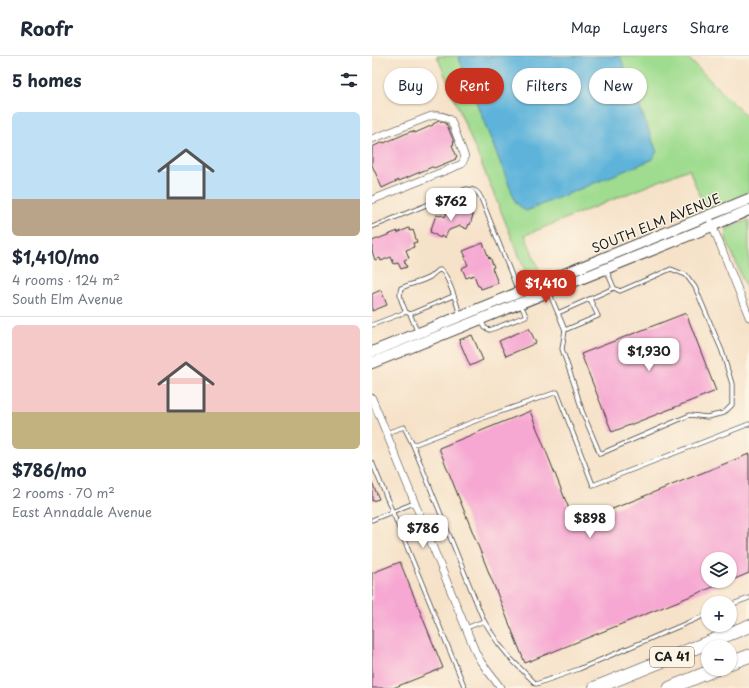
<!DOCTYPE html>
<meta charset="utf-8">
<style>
:root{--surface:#fff;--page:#f6f6f7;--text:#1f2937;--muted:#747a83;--line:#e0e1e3;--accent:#c8321e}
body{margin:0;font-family:"Playpen Sans",sans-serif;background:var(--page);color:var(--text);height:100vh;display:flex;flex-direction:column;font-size:15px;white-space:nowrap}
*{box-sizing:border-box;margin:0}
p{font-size:13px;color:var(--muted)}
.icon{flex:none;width:22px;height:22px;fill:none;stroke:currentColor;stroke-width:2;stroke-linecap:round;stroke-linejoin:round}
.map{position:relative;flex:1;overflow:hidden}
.details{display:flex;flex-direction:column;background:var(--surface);width:372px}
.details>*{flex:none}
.hud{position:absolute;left:12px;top:12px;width:305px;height:36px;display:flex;gap:8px}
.tools{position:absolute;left:329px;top:496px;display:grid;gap:8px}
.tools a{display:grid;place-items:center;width:36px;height:36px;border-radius:50%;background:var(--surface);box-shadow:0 1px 3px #0004;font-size:20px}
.price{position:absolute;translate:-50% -34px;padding:0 9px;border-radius:8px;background:#fff;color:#222;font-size:13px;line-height:26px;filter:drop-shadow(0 1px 2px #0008)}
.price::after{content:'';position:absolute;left:50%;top:24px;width:12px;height:9px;margin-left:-6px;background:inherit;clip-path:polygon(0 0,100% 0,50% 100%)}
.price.active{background:var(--accent);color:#fff}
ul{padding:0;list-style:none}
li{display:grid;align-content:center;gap:8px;height:212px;padding:0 12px}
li+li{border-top:1px solid var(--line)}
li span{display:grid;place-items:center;height:124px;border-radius:6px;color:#555}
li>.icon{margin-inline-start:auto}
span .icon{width:72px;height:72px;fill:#fffc;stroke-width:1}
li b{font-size:17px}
h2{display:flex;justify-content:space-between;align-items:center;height:48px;padding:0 12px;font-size:17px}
.chip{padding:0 14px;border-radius:18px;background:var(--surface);box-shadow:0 1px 3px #0004;font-size:14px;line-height:36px}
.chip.active{background:var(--accent);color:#fff}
header{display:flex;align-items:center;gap:24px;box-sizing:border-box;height:56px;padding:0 20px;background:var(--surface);border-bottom:1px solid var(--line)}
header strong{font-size:19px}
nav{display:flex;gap:22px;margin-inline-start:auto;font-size:14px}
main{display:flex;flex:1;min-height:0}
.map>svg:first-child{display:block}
.green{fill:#9fdc8f;stroke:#5e7c56}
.water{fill:#5db3da;stroke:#3c687b}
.building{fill:#f6a7d2}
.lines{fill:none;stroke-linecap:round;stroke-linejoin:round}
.service-casing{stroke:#3d3a36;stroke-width:5}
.minor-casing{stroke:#3d3a36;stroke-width:8}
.secondary-casing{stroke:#3d3a36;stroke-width:12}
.motorway-casing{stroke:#3d3a36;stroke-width:14}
.service{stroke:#fff;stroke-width:3.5}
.minor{stroke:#fff;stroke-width:7}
.secondary{stroke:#fff;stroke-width:10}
.motorway{stroke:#fff;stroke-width:13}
.labels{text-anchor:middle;stroke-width:3;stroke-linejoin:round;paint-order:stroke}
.shield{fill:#fcf5e5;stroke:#5f5d58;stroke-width:1}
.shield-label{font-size:12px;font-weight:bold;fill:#1c1c1c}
.street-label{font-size:13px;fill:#1c1c1c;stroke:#fcf5e5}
</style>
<header>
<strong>Roofr</strong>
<nav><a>Map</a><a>Layers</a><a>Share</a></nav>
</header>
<main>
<section class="details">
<h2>5 homes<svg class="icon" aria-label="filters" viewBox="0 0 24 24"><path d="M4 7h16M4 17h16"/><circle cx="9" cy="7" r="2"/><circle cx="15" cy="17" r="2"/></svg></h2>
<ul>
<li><span style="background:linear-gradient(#bfe0f5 70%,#b9a48a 0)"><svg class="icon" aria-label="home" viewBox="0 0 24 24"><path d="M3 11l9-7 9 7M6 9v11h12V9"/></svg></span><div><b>$1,410/mo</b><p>4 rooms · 124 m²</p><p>South Elm Avenue</p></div></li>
<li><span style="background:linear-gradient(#f6c9c9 70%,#c2b280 0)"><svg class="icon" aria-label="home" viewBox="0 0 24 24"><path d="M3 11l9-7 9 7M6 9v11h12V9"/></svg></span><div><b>$786/mo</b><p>2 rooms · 70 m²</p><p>East Annadale Avenue</p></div></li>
</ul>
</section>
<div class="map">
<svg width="377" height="632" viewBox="0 0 377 632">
<rect width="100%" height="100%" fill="#fcf5e5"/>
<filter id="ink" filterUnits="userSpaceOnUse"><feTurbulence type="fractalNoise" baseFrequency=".025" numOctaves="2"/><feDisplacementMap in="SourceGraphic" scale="8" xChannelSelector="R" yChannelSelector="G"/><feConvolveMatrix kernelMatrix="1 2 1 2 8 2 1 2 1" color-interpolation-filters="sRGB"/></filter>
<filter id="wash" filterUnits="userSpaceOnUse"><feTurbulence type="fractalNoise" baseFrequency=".012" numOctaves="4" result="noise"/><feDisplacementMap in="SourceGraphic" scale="16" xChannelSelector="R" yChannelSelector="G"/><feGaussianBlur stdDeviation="0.9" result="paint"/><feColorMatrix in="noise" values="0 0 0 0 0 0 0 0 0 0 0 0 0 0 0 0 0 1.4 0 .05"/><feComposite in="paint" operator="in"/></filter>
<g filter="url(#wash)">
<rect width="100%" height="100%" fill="#f6e2c9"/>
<g class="green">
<polygon points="65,0 314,0 377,63 377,137 334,155 317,113 153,179 170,221 158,226"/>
<polygon points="377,164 377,238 353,180 355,173"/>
</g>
<polygon class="water" points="86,0 248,0 285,96 279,104 154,155 144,147"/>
<g id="blocks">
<g class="building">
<polygon points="67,65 74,67 78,76 82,86 81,87 82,88 80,89 85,101 83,102 84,103 62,112 61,111 60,111 27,125 27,124 10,132 0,109 0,91 11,86 12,87 40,75 40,76 42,75 43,77 61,69 61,68"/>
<polygon points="85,151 101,159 98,169 97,168 95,173 88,170 77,174 72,182 69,180 68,182 63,179 63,178 58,176 64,159 68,160 69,159 73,161 75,156 81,159"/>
<polygon points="37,172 38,175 41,174 45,186 41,187 42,191 34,194 37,202 32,204 35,211 29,213 26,207 22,208 19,201 9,205 8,202 3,204 0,195 0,185 26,175 25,177"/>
<polygon points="111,187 117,202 118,201 122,211 120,212 126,227 109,233 108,230 106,230 102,219 94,222 90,212 96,209 92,201 94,201 91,195"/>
<polygon points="9,234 15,249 0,255 0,238"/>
<polygon points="314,257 344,335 240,376 209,298"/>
<polygon points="157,272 164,287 134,300 127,285"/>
<polygon points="100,279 111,304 98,310 87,284"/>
<polygon points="158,355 203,468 377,398 377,517 358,525 358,503 336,503 336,525 356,525 153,607 67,392"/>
<polygon points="0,426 7,443 0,445"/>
<polygon points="28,506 71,612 21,632 0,632 0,517"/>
</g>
</g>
</g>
<g filter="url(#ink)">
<use href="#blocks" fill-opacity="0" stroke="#3d3a36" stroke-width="1"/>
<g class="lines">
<defs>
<g id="service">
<path d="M0,171l94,-38c8,0 12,2 15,9l37,93"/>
<polyline points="234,213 242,232"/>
<polyline points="177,236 193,274 190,293 203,331 210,355 228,398 318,359 335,361 352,357 360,349 360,328 350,295 323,231 314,219 299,213 248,235 242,232 186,257"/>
<polyline points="38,258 81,240"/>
<polyline points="109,264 113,272 118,274 154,260 149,249"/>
<polyline points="0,269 34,256"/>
<polyline points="193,274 226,260 218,243"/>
<path d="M46,277l-8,-19 -4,-2c-3,-7 -8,-16 -5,-24 9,-4 20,-6 29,-11 3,-2 6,-7 10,-7 7,1 18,38 20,45"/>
<polyline points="14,377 32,371 41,389"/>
<polyline points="0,406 93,632"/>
<polyline points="0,464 42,447"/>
<polyline points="358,549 377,542"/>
<polyline points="112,565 101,538 41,389 116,360 185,336 221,429 377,368"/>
<polyline points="94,572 112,565 126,587 139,603 164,628 207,613 336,558"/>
</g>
<g id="minor">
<path d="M0,83l59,-23c7,-1 14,0 20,4l14,37 -3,7 -90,36"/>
<polyline points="339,166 377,261"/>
<polyline points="0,342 104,597 109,606 128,631"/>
</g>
<g id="secondary">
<polyline points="0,296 377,143"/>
<polyline points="0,307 340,170 377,154"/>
</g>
<g id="motorway">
<polyline points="358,607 377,600"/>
<polyline points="223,632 377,570"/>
<polyline points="298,632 344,613"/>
</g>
</defs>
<use href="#service" class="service-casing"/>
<use href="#minor" class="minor-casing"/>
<use href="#secondary" class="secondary-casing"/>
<use href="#motorway" class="motorway-casing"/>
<use href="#service" class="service"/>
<use href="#minor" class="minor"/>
<use href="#secondary" class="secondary"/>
<use href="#motorway" class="motorway"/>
</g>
</g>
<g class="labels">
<rect class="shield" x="278" y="591" width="44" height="20" rx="3"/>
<g class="shield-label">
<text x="300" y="605">CA 41</text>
</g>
<g class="street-label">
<text transform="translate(284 167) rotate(-22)" y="5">SOUTH ELM AVENUE</text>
</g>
</g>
</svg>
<div class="tools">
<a><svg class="icon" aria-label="layers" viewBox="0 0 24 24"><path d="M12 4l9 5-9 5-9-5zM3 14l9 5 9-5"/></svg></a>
<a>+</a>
<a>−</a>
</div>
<b class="price" style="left:79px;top:166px">$762</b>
<b class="price active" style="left:174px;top:248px">$1,410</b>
<b class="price" style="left:277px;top:316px">$1,930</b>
<b class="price" style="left:218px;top:483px">$898</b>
<b class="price" style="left:51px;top:493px">$786</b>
<div class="hud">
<a class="chip">Buy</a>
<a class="chip active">Rent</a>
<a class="chip">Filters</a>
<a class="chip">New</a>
</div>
</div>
</main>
